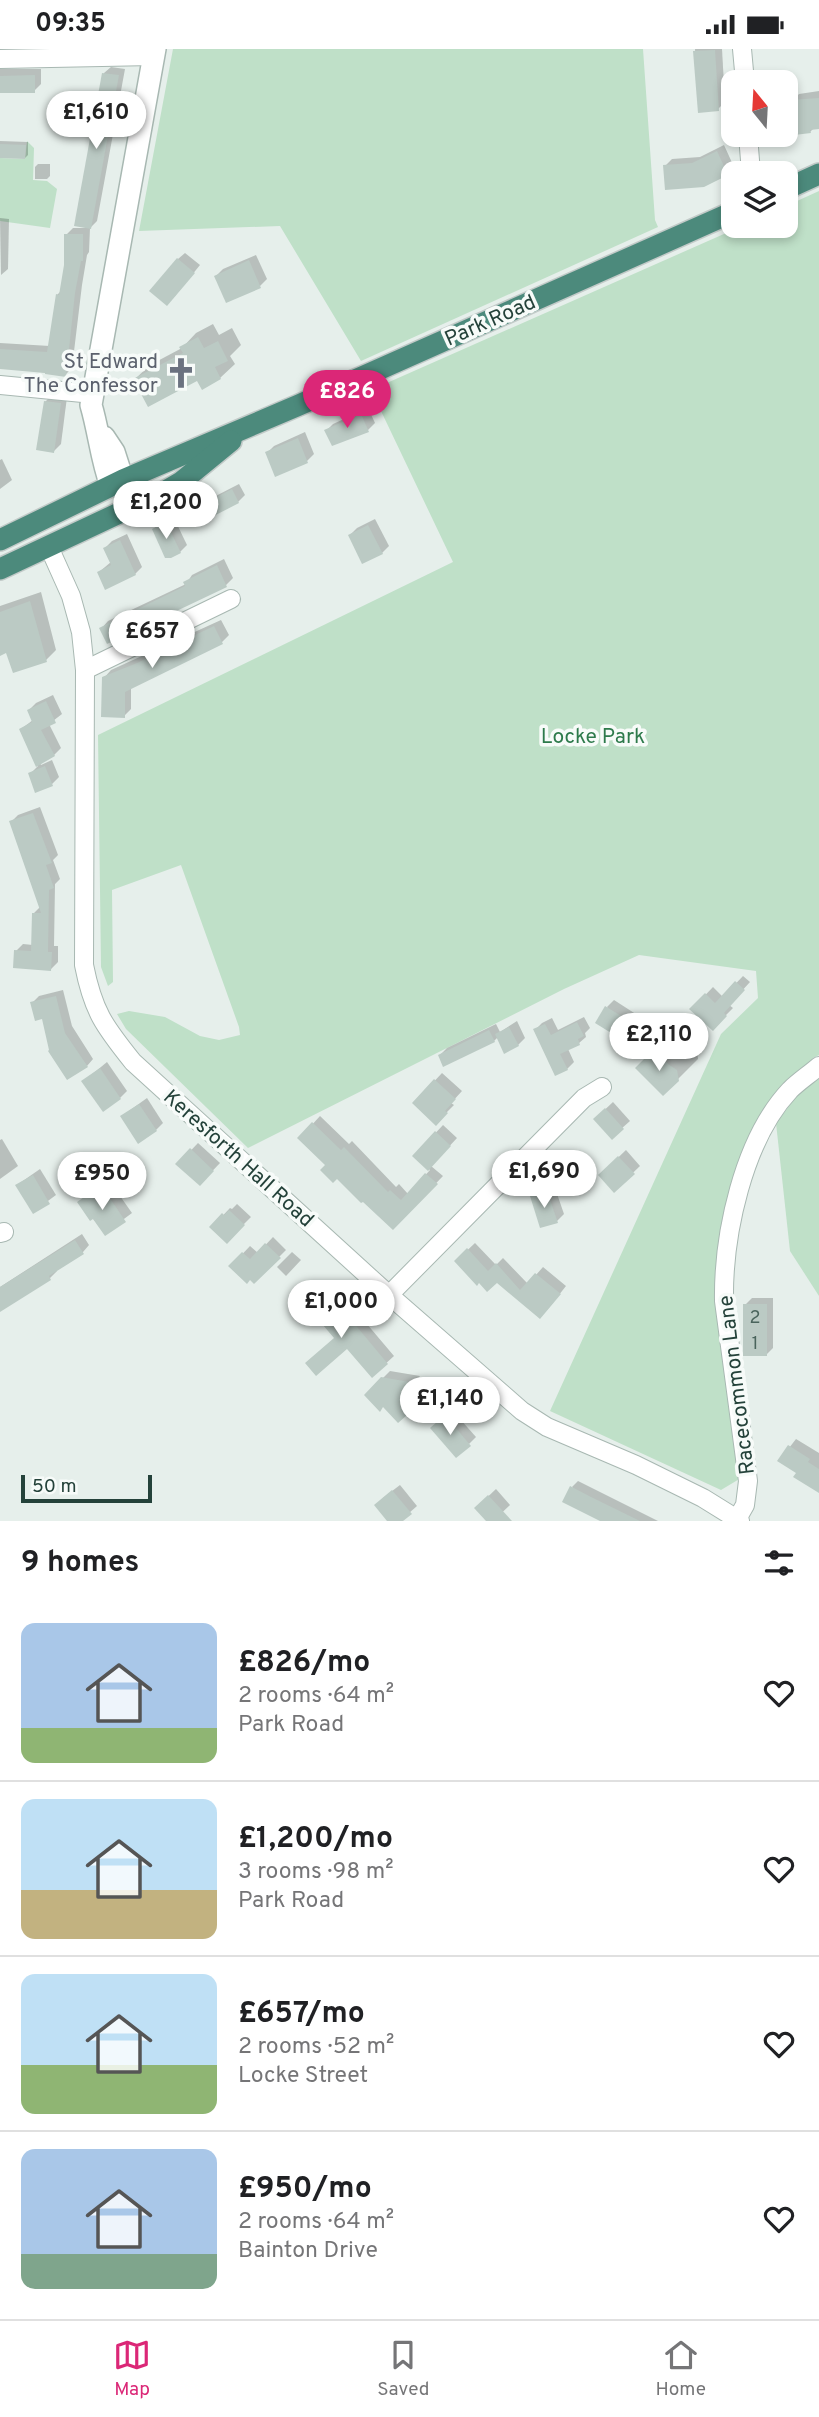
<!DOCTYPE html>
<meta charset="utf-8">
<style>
:root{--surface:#fff;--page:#f6f6f6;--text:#202124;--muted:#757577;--line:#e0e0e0;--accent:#db2777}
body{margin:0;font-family:Overpass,sans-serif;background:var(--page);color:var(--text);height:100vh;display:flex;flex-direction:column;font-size:26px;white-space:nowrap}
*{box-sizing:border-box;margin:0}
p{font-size:23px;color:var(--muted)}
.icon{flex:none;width:38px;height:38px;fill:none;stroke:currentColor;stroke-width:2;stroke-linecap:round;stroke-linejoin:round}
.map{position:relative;height:1472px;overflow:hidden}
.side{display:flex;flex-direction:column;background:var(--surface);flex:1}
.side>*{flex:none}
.needle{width:46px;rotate:342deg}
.controls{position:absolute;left:721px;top:21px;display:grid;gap:14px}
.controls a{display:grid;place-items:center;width:77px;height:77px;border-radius:14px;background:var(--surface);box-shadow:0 4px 10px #0003;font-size:35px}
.scale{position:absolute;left:21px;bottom:18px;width:131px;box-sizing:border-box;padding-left:7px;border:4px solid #24423a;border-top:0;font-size:19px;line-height:24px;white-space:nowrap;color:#24423a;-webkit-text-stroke:5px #f7fbf9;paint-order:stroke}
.price{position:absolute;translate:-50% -60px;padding:0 16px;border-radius:24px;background:#fff;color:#222;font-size:23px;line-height:46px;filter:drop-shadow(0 2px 4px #0008)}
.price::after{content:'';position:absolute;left:50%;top:42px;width:21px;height:16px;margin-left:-10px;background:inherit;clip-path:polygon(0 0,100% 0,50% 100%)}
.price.active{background:var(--accent);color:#fff}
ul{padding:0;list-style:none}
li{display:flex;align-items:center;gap:21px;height:175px;padding:0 21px}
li+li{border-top:2px solid var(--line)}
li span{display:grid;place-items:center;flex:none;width:196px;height:140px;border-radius:14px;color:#555}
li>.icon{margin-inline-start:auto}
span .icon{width:84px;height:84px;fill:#fffc;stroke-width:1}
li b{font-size:30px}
h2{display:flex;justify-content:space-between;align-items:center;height:84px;padding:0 21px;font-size:30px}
.status{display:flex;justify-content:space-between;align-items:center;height:49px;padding:0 35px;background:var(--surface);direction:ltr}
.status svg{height:19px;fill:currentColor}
.menu{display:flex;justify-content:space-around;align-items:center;height:98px;border-top:2px solid var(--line);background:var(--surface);font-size:19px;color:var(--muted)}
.menu a{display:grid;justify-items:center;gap:4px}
.menu .active{color:var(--accent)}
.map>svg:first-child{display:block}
.green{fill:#bfe0c8}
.shadow{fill:#0003}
.building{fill:#bbcac4}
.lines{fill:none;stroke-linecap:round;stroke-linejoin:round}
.minor-casing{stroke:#a8b8b2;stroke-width:20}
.tertiary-casing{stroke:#a8b8b2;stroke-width:24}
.trunk-casing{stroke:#c2cac8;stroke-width:24}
.minor{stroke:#fff;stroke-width:18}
.tertiary{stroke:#fff;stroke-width:21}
.trunk{stroke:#4c8a7c;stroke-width:21}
.labels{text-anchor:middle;stroke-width:7;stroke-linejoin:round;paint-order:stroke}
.number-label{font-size:18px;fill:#4a645c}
.street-label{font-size:21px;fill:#24423a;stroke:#f7fbf9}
.worship-label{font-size:21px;fill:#5b616d;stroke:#f7fbf9;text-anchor:end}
.park-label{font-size:21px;fill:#2d7a4b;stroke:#f7fbf9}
</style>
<div class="status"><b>09:35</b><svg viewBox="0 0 49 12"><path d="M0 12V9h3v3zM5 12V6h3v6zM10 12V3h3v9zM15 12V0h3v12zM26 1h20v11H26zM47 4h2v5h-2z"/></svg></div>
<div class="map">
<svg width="819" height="1472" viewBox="0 0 819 1472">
<rect width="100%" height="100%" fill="#e6efeb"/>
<g class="green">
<polygon points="173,0 643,0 655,171 658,178 361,312 280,177 139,182"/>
<polygon points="27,92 34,99 33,131 47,132 57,140 50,179 0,172 0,109 25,110"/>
<polygon points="819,142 819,1006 813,1009 764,1063 716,1234 741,1429 721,1441 550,1362 721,985 758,949 756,922 639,906 564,940 248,1099 126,980 117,965 129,962 165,968 200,987 219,991 240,986 239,978 181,816 112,841 113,933 108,937 101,918 98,686 453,513 371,341 742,177 786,177 786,157"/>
<polygon points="819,1028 819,1247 790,1202 776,1074 796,1048"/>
</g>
<g class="shadow">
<polygon points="695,0 722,0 725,53 718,60 699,62"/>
<polygon points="111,18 125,20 97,172 90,179 89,203 87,206 82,236 72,319 65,326 0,318 0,294 50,297 57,246 61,242 65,216 66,186 73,179 86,179 104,24"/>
<polygon points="0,20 41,20 41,35 34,42 0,42"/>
<polygon points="819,42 819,79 814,79 810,83 786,85 786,59 793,59 792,52 799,45"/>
<polygon points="0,92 28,93 28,106 25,109 0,108"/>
<polygon points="724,96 734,118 727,125 665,117 672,110 700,108"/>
<polygon points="38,115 50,115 50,127 47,130 35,130 35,118"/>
<polygon points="0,169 9,170 8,220 1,226"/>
<polygon points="185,204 200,216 174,248 178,210"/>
<polygon points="256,206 267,230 260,237 216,227 223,220"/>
<polygon points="213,275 219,286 232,279 241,296 230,307 235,315 220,329 135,330 150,316 182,299 196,284"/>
<polygon points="52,346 67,348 61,395 54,402 45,353"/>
<polygon points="368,359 375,374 368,381 326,382 333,375"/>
<polygon points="305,383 314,405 307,412 276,425 267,404 274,397"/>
<polygon points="2,410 12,431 0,440 0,411"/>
<polygon points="239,435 245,446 238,453 201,458 208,451"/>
<polygon points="173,467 187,496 180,503 154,480 161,473"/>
<polygon points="375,470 389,497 382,504 350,486 357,479"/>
<polygon points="127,485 142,518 135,525 99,523 111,513 105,499 112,492"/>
<polygon points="224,510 233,529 226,536 102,579 108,572 186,535 192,526"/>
<polygon points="41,543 56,601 46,611 8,602 0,605 0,557"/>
<polygon points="221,571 229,586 222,593 131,638 131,660 124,667 104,629 111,621"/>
<polygon points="53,646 62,665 49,675 61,699 54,706 40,714 41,716 52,711 59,728 52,735 30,725 38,717 21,680 33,671 29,661 36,654"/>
<polygon points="40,758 58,806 53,811 60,830 55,835 54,897 58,897 58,913 51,920 16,902 23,895 33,896 33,865 40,858 11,773 18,766"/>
<polygon points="743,927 750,933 729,956 733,959 713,979 692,960 713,938 723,948"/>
<polygon points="63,941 72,977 93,1010 87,1017 32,954 39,947"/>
<polygon points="614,951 645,971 628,993 607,958"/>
<polygon points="584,968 590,979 585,984 586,988 579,994 568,1000 574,1013 567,1020 535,981 542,974 552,969 558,981"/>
<polygon points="517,972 525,989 518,996 498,988 494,992 440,1006 447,999 496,975 500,983"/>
<polygon points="673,984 683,986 689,995 697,1000 698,1010 663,1045 637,1019"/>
<polygon points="107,1013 127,1042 120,1049 84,1032"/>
<polygon points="442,1024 462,1042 451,1054 454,1056 436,1074 414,1054"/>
<polygon points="147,1049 163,1074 156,1081 122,1067"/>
<polygon points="613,1053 630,1072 612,1088 595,1070"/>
<polygon points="320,1067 349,1095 352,1092 396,1138 399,1135 408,1145 430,1121 414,1107 443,1076 457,1089 431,1117 443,1127 393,1179 300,1089"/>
<polygon points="2,1090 18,1117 0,1130 0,1091"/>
<polygon points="198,1094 220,1114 200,1135 178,1115"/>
<polygon points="626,1101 640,1117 615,1141 600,1126"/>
<polygon points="40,1120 56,1146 33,1163 17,1136"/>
<polygon points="554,1136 564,1165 557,1172 532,1148 539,1141"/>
<polygon points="113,1137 132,1164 105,1184 79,1153 98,1138 102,1144"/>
<polygon points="237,1155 251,1168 227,1192 212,1178 230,1159 232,1160"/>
<polygon points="82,1185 89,1196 83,1203 56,1221 57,1222 50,1229 0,1261 0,1238"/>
<polygon points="273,1188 286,1201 254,1233 231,1217 250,1197 258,1204"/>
<polygon points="475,1194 496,1216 503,1209 528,1235 543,1218 566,1237 547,1261 497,1232 456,1212"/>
<polygon points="292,1203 301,1211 286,1227 277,1218"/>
<polygon points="320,1233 355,1273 361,1268 394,1307 372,1327 347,1298 336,1289 309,1242"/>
<polygon points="752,1249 773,1249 773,1299 766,1306 745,1256"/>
<polygon points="390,1322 420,1327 411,1340 421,1351 398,1372 384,1357 366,1346"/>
<polygon points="452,1361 476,1388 469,1395 440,1372"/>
<polygon points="796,1390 819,1404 819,1442 798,1424 779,1412"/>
<polygon points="578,1432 658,1472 604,1472 572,1438"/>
<polygon points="400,1436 417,1457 400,1472 389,1472 383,1449"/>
<polygon points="496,1440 510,1456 493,1472 488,1472 476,1459"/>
</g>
<g class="building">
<polygon points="715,1 719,62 698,64 693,2"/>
<polygon points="102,24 119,26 91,180 74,177"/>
<polygon points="35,26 35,44 0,44 0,27"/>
<polygon points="819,49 819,80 810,81 811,84 786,87 786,65 791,64 790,51"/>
<polygon points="0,95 26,96 25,110 0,109"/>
<polygon points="717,102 728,126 704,138 665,141 663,116 692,114"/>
<polygon points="64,185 83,185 83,212 81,212 75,244 66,328 45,325 45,324 0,320 0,300 47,303 56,245 59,246 64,216"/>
<polygon points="177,209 195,224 167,257 149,242"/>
<polygon points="249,211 261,239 226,254 214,227"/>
<polygon points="198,288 204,299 218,292 228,312 215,318 221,330 202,341 197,332 148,358 133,330 183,304 179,298"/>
<polygon points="44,352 61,354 54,404 36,401"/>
<polygon points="361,365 369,383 332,397 324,381"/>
<polygon points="298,389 308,414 275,428 265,403"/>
<polygon points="232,440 239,454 206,471 199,457"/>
<polygon points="166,473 181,504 171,509 165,509 152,480"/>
<polygon points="368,476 383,505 362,515 348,486"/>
<polygon points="120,491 136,526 105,541 97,523 111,516 103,499"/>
<polygon points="217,516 227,538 107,595 99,579 185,537 183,533"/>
<polygon points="30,552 47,613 13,624 6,604 0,607 0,563"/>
<polygon points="214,577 223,595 125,643 125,669 101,668 102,628 137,614"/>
<polygon points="46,652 56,674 41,681 55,707 36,718 19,680 32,673 27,661"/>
<polygon points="45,717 53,737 35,744 28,724"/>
<polygon points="33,764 52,814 46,816 54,839 49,841 48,903 52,903 51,922 13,919 14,901 31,902 32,864 41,864 9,772"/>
<polygon points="735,932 745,941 724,964 727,967 713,982 689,960 705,944 715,954"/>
<polygon points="56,947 65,984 88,1018 67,1031 48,1002 49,1001 42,970 35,972 30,953"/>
<polygon points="605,957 639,978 629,995 595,974"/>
<polygon points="577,973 584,987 578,990 580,996 560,1005 568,1021 555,1027 533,980 545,975 551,986"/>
<polygon points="509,978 519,997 504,1005 495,985"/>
<polygon points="489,981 495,993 443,1018 438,1006"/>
<polygon points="650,1004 662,1006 668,1015 677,1021 679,1032 663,1047 635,1019"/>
<polygon points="100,1019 121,1050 103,1063 81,1032"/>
<polygon points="434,1030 456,1050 445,1062 448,1064 436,1077 412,1054"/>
<polygon points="139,1055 157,1082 138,1095 120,1067"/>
<polygon points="605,1059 624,1080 612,1091 593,1070"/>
<polygon points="312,1073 341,1101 344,1098 388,1143 390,1141 401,1151 425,1124 438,1135 393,1181 363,1153 361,1154 337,1130 333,1134 320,1121 325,1116 297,1089"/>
<polygon points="435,1082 451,1097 428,1122 412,1107"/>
<polygon points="190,1099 214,1122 200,1137 175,1115"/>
<polygon points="618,1107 635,1125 614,1144 598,1126"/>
<polygon points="33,1126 50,1155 33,1165 15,1136"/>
<polygon points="105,1142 126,1173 105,1187 93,1170 90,1172 77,1153 90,1144 94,1150"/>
<polygon points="547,1142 558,1174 540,1179 530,1147"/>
<polygon points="229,1161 245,1176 227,1195 209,1178 222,1164 224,1166"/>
<polygon points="75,1191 84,1205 49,1227 51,1231 0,1263 0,1238"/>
<polygon points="265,1194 281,1209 254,1235 250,1231 247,1235 228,1217 242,1203 250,1210"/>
<polygon points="467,1199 488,1222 496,1214 520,1241 535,1224 561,1245 540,1270 497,1234 487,1243 479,1234 477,1237 454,1212"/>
<polygon points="313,1238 347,1279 353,1273 388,1315 372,1329 347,1300 316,1327 305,1314 334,1289 300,1249"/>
<rect x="743" y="1255" width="24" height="52"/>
<polygon points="381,1328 415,1334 405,1348 415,1359 398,1374 383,1358 380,1363 364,1346"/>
<polygon points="445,1366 471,1397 456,1409 430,1379"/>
<polygon points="788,1396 810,1410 808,1413 819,1420 819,1444 793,1428 796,1424 777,1412"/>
<polygon points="570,1437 591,1448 640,1472 600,1472 562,1453"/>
<polygon points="392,1441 412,1465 403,1472 387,1472 374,1456"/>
<polygon points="488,1446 512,1472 486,1472 474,1459"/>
</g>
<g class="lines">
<defs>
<g id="minor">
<polyline points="742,0 745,33"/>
<polyline points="0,10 153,7"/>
<polyline points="748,86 751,124"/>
<polyline points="0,336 93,345"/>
<path d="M49,498l22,49 10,36 4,38 -1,295c9,46 20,61 49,97l256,233 133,116 25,16 89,38 67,33 37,23"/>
<polyline points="85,621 231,550"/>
<polyline points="0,1184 4,1183"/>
<polyline points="389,1246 584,1049 602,1038"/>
<path d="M737,1470l8,-14 3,-24 -24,-180c-1,-66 19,-161 66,-211 9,-9 20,-16 29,-24"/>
</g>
<g id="tertiary">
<polyline points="104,388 114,403 123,431"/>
<path d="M111,437c-10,-27 -12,-54 -20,-81l64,-356"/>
</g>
<g id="trunk">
<polyline points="786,140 819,125"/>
<polyline points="0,491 123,431 299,356 733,163"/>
<polyline points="0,520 164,443 181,433 231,392"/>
</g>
</defs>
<use href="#minor" class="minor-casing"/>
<use href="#tertiary" class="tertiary-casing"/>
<use href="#trunk" class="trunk-casing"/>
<use href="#minor" class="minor"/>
<use href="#tertiary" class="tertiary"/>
<use href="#trunk" class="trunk"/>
</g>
<defs>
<symbol id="church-bare" viewBox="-9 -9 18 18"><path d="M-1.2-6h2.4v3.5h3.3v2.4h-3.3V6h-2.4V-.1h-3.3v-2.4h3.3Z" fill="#6b7280" stroke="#f7fbf9" stroke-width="2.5" paint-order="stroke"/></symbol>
</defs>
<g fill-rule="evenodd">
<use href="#church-bare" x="159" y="302" width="44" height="44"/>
</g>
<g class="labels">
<g class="number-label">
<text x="755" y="1274">2</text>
<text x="755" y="1300">1</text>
</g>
<g class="street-label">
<text transform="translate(490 271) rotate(-24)" y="7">Park Road</text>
<text transform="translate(239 1109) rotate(42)" y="7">Keresforth Hall Road</text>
<text transform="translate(736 1336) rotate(-97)" y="7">Racecommon Lane</text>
</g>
<g class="worship-label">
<text x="158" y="319">St Edward<tspan x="158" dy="24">The Confessor</tspan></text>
</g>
<g class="park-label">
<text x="593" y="694">Locke Park</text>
</g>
</g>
</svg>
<div class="controls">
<a><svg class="needle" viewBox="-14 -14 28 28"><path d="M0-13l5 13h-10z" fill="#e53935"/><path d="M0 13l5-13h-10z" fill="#757577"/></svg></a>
<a><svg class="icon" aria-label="layers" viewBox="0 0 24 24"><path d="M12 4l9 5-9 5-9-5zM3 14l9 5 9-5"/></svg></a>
</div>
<div class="scale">50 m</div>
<b class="price" style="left:96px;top:102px">£1,610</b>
<b class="price active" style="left:347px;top:381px">£826</b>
<b class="price" style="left:166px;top:492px">£1,200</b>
<b class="price" style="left:152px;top:621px">£657</b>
<b class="price" style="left:659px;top:1024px">£2,110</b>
<b class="price" style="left:544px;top:1161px">£1,690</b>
<b class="price" style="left:102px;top:1163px">£950</b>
<b class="price" style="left:341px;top:1291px">£1,000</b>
<b class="price" style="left:450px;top:1388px">£1,140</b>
</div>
<section class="side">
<h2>9 homes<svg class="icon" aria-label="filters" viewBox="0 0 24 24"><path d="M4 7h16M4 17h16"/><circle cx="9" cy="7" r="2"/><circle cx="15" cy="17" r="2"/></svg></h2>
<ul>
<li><span style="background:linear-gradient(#a9c7e8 75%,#8fb573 0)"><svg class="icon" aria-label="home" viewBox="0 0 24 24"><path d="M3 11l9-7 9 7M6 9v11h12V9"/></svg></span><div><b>£826/mo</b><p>2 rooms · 64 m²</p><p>Park Road</p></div><svg class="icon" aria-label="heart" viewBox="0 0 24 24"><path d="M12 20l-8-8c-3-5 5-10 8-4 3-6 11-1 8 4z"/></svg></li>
<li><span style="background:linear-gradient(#bfe0f5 65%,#c2b280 0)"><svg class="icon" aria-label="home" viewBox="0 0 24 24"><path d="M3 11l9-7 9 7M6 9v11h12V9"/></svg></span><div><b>£1,200/mo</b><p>3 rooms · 98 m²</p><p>Park Road</p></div><svg class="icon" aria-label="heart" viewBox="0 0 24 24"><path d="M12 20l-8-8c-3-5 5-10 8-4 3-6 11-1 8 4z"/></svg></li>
<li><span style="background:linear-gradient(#bfe0f5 65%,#8fb573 0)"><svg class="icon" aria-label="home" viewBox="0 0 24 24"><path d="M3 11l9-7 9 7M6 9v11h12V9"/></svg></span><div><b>£657/mo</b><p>2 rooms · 52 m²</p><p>Locke Street</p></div><svg class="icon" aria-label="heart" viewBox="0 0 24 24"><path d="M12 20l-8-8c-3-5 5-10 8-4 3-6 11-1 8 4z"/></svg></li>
<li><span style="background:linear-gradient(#a9c7e8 75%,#7fa58c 0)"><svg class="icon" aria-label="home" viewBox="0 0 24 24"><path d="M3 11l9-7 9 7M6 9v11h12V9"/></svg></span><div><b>£950/mo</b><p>2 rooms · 64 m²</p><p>Bainton Drive</p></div><svg class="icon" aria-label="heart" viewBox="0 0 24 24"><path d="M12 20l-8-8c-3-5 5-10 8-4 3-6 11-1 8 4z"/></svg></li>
</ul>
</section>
<nav class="menu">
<a class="active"><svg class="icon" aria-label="map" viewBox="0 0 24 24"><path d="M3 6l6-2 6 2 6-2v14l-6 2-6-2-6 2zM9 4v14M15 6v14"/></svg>Map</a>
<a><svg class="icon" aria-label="saved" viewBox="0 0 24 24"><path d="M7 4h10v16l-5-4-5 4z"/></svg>Saved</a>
<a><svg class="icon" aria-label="home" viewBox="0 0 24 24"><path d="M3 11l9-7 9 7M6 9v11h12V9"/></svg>Home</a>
</nav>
